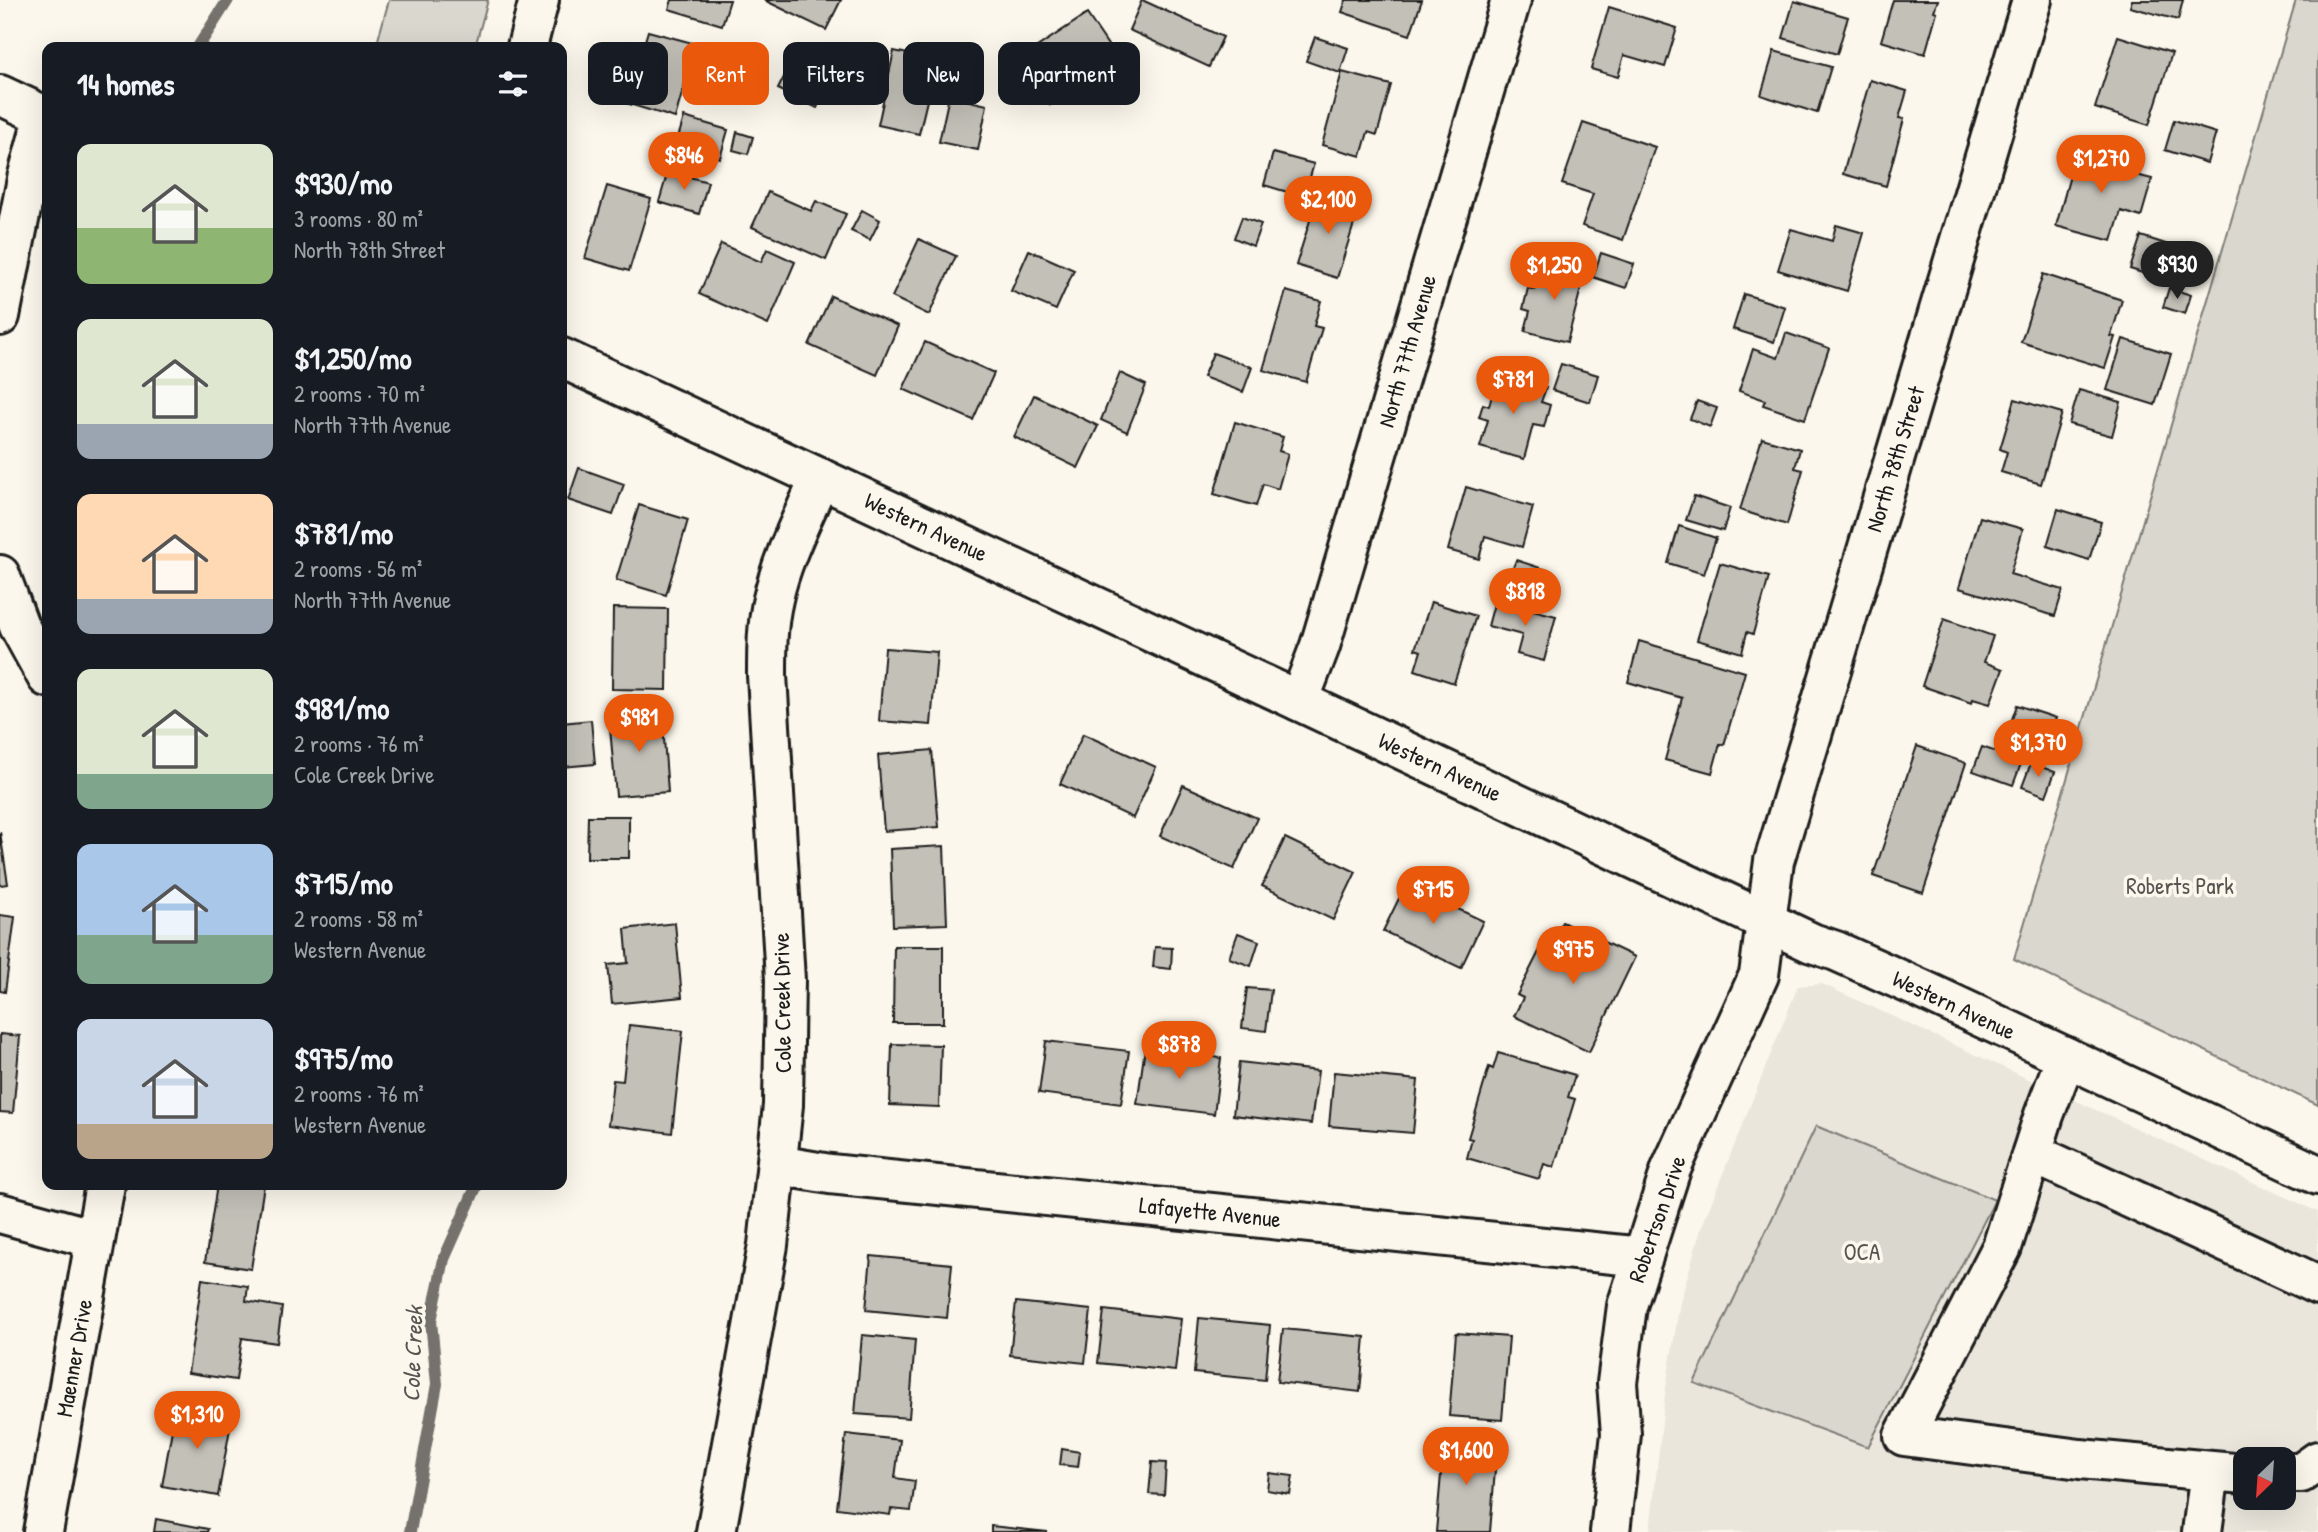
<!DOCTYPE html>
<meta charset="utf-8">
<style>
:root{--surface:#171b24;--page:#242831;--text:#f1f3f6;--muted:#9ea1a6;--accent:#ea580c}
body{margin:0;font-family:"Patrick Hand",sans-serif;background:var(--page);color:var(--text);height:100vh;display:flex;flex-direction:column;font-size:26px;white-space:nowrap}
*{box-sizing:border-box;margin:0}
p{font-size:23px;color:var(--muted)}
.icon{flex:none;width:38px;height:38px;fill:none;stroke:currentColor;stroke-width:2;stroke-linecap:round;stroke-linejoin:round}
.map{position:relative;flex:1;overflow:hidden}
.panel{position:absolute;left:42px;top:42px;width:525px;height:1148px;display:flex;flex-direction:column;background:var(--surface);border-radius:14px;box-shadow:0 7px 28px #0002}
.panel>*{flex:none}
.hud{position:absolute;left:588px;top:42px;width:665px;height:63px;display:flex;gap:14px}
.needle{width:46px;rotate:205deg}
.buttons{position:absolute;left:2233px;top:1447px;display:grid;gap:14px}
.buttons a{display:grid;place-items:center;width:63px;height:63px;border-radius:14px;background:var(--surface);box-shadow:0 7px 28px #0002;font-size:35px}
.price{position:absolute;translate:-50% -60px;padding:0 16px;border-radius:24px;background:var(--accent);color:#fff;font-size:23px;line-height:46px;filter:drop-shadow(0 2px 4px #0008)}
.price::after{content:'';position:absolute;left:50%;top:42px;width:21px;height:16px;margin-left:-10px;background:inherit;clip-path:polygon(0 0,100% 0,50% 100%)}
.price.active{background:#222;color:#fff}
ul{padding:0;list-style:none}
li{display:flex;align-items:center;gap:21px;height:175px;padding:0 35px}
li span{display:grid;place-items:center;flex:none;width:196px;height:140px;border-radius:14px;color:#555}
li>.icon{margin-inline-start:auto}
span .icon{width:84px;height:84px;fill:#fffc;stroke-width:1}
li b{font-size:30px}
h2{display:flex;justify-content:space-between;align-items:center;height:84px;padding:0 35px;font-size:30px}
.tag{padding:0 24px;border-radius:14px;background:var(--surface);box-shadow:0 7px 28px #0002;font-size:24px;line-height:63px}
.tag.active{background:var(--accent);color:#fff}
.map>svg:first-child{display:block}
.built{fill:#eae6dc;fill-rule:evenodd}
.green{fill:#dad7ce;stroke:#7b7a75;stroke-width:2}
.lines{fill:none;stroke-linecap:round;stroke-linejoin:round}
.stream{stroke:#74726e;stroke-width:12}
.building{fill:#c3c0b8;stroke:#1c1c1c;stroke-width:2}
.minor-casing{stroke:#1c1c1c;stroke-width:44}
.minor{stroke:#fbf7ec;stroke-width:38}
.labels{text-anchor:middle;stroke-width:7;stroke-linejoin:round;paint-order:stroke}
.street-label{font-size:23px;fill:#1c1c1c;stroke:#fbf7ec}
.park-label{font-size:23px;fill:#555451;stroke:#fbf7ec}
.water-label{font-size:24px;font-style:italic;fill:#575653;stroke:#fbf7ec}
</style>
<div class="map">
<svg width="2318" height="1532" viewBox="0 0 2318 1532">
<rect width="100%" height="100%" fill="#fbf7ec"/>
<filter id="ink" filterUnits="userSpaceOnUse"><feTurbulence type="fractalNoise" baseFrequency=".0143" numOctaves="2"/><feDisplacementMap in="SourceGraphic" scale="14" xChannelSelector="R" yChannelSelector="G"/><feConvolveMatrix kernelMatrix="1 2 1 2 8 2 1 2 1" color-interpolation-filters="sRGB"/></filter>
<g filter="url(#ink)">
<path class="built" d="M1822,984l496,228v320h-668l15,-138 15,-92 22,-76 96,-240zM2245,1460h39v38h-39z"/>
<g class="green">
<polygon points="389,0 488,0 475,47 376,47"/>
<polygon points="2296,0 2318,0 2318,1105 2014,959"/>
<polygon points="1816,1126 1995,1200 1868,1447 1694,1383"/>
</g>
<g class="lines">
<g class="stream">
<polyline points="198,47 228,0"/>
<polyline points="410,1532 437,1384 431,1321 444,1259 477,1185"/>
</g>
</g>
<g class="building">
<polygon points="672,0 730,0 722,25 669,9"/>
<polygon points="764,0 841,0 826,30"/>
<polygon points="1142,0 1223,37 1209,67 1129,30"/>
<polygon points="1346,0 1422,0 1410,35 1342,12"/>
<polygon points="1893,0 1938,0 1934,11 1937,12 1925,54 1881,41"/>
<polygon points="2132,0 2183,0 2178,20 2130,7"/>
<polygon points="1794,1 1848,17 1837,54 1783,38"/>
<polygon points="1609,7 1677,28 1665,67 1624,55 1618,77 1591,69"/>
<polygon points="1087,14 1118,60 1050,105 1019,59"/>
<polygon points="648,31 696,44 675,118 626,103"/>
<polygon points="2118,36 2172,53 2149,125 2095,108"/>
<polygon points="1315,37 1348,48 1340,73 1306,61"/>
<polygon points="894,51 968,67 961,99 987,105 978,150 939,142 949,96 929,92 919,134 878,125"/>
<polygon points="1774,51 1831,67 1817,113 1761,95"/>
<polygon points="796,53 834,72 817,108 778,89"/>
<polygon points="1342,72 1391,85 1377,135 1368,132 1361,156 1322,145"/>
<polygon points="1870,80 1907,91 1899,118 1904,119 1886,186 1843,174"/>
<polygon points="684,117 728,130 720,158 676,145"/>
<polygon points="2174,120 2216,133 2207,163 2165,150"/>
<polygon points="1583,123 1655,147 1623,240 1582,226 1593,194 1562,184"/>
<polygon points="737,132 753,137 748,154 733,150"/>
<polygon points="2078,147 2131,162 2128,173 2152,179 2141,217 2121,211 2112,241 2056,226"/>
<polygon points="1273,153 1314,164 1304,197 1264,185"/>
<polygon points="668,171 708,182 699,214 659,202"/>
<polygon points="607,186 651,199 629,271 585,258"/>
<polygon points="768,192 811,211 816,201 846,214 826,260 752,227"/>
<polygon points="1318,195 1359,208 1337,278 1296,265"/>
<polygon points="862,210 880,220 870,240 851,231"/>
<polygon points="1242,217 1261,224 1253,246 1234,238"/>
<polygon points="1836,225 1864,233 1847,291 1778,270 1791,229 1832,241"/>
<polygon points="2141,236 2181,249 2171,282 2130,269"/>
<polygon points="919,239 956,256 929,315 892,297"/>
<polygon points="721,244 761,262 767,249 795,262 768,325 699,294"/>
<polygon points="1029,250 1074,270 1056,310 1011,291"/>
<polygon points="1601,253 1634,264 1626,288 1593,277"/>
<polygon points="1542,262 1585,273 1567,342 1525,331 1530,311 1523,309 1528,288 1535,290"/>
<polygon points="2043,274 2122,300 2111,336 2115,337 2105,368 2021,342"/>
<polygon points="2169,288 2191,295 2185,314 2163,307"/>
<polygon points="1286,291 1321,301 1314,326 1322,328 1306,382 1263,370"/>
<polygon points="1744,294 1785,307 1774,342 1733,329"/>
<polygon points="831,296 898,326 877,375 809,345"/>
<polygon points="1786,333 1829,348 1805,419 1763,405 1765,400 1739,391 1753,349 1778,358"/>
<polygon points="2123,339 2171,354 2155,405 2107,390"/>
<polygon points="925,342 994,373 973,420 903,389"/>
<polygon points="1213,353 1252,367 1243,392 1203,377"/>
<polygon points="1561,364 1598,375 1590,402 1552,390"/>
<polygon points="1120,373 1146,385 1127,432 1101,420"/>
<polygon points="1498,375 1546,388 1541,402 1550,405 1544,427 1533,425 1524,459 1480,447 1488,420 1479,417 1483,404 1489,406"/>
<polygon points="2079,390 2121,402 2112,436 2069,424"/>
<polygon points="1034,395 1098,426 1078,468 1014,437"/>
<polygon points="2015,399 2062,413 2041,484 2001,472 2007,452 2000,449"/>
<polygon points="1697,401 1717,408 1710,427 1690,419"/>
<polygon points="1235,422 1283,437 1279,451 1288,454 1278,489 1263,484 1256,506 1214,494"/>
<polygon points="1762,438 1800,449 1795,468 1803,470 1787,525 1740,510"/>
<polygon points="579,468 624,484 613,515 568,500"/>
<polygon points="1466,487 1533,507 1522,547 1485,536 1479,559 1448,550"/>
<polygon points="1694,496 1730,508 1723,531 1686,520"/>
<polygon points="639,505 688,520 666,595 616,580"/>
<polygon points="2058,509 2101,522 2089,560 2047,546"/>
<polygon points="1980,517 2023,529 2010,574 2063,590 2055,616 1959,588"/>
<polygon points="1679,526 1716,538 1704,574 1668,563"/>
<polygon points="1516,560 1552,572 1544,597 1507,584"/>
<polygon points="1720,563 1769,577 1753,634 1747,632 1742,653 1697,640"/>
<polygon points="1495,600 1556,616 1544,661 1517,654 1522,635 1488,626"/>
<polygon points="1431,602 1476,616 1454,683 1415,670 1421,651 1415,649"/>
<polygon points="613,608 668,609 667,690 612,689"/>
<polygon points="1944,619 1993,636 1984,662 2003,669 1990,704 1973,699 1972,703 1922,686"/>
<polygon points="1639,641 1745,672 1724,745 1720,744 1712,773 1665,760 1682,698 1628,682"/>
<polygon points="885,648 937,652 931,725 879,721"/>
<polygon points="2017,705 2056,718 2044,755 2004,742"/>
<polygon points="662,712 668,792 616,796 609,716"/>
<polygon points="591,720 595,764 562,767 562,723"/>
<polygon points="1083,734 1156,767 1133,818 1060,784"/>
<polygon points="1917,746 1966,763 1923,893 1873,876"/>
<polygon points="1982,747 2022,761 2013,785 1973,771"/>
<polygon points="932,750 939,827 884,831 878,755"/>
<polygon points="2031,763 2055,772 2046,796 2022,787"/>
<polygon points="1183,785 1257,818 1234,869 1160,836"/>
<polygon points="588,816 629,816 629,858 587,858"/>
<polygon points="0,832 8,884 0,885"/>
<polygon points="1285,838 1356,872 1333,920 1262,886"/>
<polygon points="944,846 947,924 893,926 890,849"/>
<polygon points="1406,884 1483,921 1461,968 1383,931"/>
<polygon points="0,915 15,917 5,992 0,991"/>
<polygon points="1562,922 1635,957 1589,1052 1514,1016 1523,998 1517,995 1548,934 1554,936"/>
<polygon points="675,923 682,997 612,1004 608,965 628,963 625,929"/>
<polygon points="1238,933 1259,941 1251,966 1229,958"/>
<polygon points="894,946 943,946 943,1023 893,1023"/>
<polygon points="1155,947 1172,948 1171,969 1153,967"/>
<polygon points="1247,988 1271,990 1266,1031 1242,1028"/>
<polygon points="629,1025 683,1031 672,1133 608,1125 613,1080 623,1081"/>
<polygon points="0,1034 20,1036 13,1113 0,1112"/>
<polygon points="1046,1041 1129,1051 1121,1104 1039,1093"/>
<polygon points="892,1044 941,1045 939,1107 890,1105"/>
<polygon points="1145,1048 1221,1058 1214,1114 1137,1104"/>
<polygon points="1498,1053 1575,1075 1568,1097 1575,1099 1554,1167 1544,1164 1539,1179 1467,1158 1472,1139 1468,1138 1489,1067 1493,1069"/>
<polygon points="1239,1062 1318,1071 1311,1124 1233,1115"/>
<polygon points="1334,1072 1418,1080 1413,1133 1329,1126"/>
<polygon points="217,1185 264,1185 251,1269 205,1262"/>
<polygon points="871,1256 952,1264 947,1318 866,1310"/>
<polygon points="202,1279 248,1286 246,1301 282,1307 277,1343 242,1338 236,1380 188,1373"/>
<polygon points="1016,1302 1091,1310 1085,1363 1010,1355"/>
<polygon points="1104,1310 1181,1319 1175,1371 1098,1363"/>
<polygon points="1199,1318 1270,1325 1265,1380 1194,1373"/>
<polygon points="1283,1329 1365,1337 1360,1392 1277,1382"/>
<polygon points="1456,1333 1509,1337 1502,1420 1449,1416"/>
<polygon points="862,1335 915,1340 909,1418 855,1414"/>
<polygon points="176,1407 232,1417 218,1496 162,1486"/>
<polygon points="846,1434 900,1440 895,1478 915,1481 911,1511 891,1509 890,1515 837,1508"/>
<polygon points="1444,1440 1497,1445 1490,1532 1436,1532"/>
<polygon points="1062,1449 1080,1452 1078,1467 1060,1465"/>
<polygon points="1152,1462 1166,1463 1164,1495 1149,1494"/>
<polygon points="1269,1473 1293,1476 1290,1494 1267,1490"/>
<polygon points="156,1519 208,1529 207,1532 154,1532"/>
<polygon points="991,1526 1048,1532 991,1532"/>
</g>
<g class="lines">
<defs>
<g id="minor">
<polyline points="527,47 539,0"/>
<polyline points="0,95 47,117"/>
<polyline points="0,316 27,179 44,116"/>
<polyline points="562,358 1299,701 1812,943 1836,951 1921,989 2318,1175"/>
<polyline points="0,575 19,626 47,677"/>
<polyline points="1299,701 1320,646 1511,0"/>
<polyline points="2066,1057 2044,1115 2002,1247 1904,1436 2080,1459 2245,1474"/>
<polyline points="2032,1153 2318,1285"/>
<polyline points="777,1165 830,1174 1643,1257"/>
<polyline points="0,1213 95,1239"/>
<polyline points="2284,1473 2301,1473 2318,1461"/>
<polyline points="43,1532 105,1185"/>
<path d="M716,1532l52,-287 15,-140 2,-125 -18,-305c0,-25 0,-51 6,-76 9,-42 30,-81 47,-121"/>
<polyline points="1610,1532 1621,1434 1617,1383 1627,1306 1671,1169 1759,975 1774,861 2032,0"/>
<polyline points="2202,1532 2210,1471"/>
</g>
</defs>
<use href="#minor" class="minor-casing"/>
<use href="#minor" class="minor"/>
</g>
</g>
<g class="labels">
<g class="street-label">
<text transform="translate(1407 351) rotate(-74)" y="8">North 77th Avenue</text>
<text transform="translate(1895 459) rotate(-73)" y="8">North 78th Street</text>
<text transform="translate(926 527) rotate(25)" y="8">Western Avenue</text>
<text transform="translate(1440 767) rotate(25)" y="8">Western Avenue</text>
<text transform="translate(782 1003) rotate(-91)" y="8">Cole Creek Drive</text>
<text transform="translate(1954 1005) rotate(25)" y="8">Western Avenue</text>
<text transform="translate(1210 1212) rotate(6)" y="8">Lafayette Avenue</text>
<text transform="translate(1657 1219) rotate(-71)" y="8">Robertson Drive</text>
<text transform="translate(74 1358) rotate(-80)" y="8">Maenner Drive</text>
</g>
<g class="park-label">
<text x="2180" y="894">Roberts Park</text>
<text x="1862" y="1260">OCA</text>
</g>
<g class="water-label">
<text transform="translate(413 1354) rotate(-88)" y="8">Cole Creek</text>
</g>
</g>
</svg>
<div class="buttons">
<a><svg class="needle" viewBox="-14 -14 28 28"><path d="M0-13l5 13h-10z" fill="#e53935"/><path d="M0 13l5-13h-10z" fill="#9ea1a6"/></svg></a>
</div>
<b class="price" style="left:684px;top:192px">$846</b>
<b class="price" style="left:2101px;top:195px">$1,270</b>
<b class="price" style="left:1328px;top:236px">$2,100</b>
<b class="price active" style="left:2177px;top:301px">$930</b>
<b class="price" style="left:1554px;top:302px">$1,250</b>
<b class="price" style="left:1513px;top:416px">$781</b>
<b class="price" style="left:1525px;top:628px">$818</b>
<b class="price" style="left:639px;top:754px">$981</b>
<b class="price" style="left:2038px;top:779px">$1,370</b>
<b class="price" style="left:1433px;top:926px">$715</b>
<b class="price" style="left:1573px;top:986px">$975</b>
<b class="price" style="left:1179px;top:1081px">$878</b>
<b class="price" style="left:197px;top:1451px">$1,310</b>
<b class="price" style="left:1466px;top:1487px">$1,600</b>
<div class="hud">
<a class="tag">Buy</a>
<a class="tag active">Rent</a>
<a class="tag">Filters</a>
<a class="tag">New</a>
<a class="tag">Apartment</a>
</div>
<section class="panel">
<h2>14 homes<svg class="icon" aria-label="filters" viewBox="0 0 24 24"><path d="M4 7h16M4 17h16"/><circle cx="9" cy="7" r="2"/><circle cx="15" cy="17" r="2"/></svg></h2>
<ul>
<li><span style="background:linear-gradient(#dfe7d0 60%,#8fb573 0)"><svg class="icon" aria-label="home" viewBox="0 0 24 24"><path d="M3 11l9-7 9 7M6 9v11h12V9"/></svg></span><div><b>$930/mo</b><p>3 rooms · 80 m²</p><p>North 78th Street</p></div></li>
<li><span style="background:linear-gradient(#dfe7d0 75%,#9aa5b1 0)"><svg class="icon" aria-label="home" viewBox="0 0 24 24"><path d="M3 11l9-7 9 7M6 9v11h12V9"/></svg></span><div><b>$1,250/mo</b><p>2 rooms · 70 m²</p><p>North 77th Avenue</p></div></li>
<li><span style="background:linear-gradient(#ffd9b3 75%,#9aa5b1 0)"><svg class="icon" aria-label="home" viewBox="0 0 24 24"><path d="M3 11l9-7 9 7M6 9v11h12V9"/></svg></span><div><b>$781/mo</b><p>2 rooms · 56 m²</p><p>North 77th Avenue</p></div></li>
<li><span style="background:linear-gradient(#dfe7d0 75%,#7fa58c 0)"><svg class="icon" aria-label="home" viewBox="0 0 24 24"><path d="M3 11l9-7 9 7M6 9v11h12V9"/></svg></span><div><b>$981/mo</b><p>2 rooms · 76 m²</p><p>Cole Creek Drive</p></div></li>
<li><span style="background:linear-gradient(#a9c7e8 65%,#7fa58c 0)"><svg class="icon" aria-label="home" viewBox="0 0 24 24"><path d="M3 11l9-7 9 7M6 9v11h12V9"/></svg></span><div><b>$715/mo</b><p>2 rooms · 58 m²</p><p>Western Avenue</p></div></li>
<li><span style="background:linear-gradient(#c9d6e8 75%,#b9a48a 0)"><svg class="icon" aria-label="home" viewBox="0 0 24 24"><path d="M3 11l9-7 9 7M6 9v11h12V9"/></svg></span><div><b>$975/mo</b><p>2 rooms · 76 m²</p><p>Western Avenue</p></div></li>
</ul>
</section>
</div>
